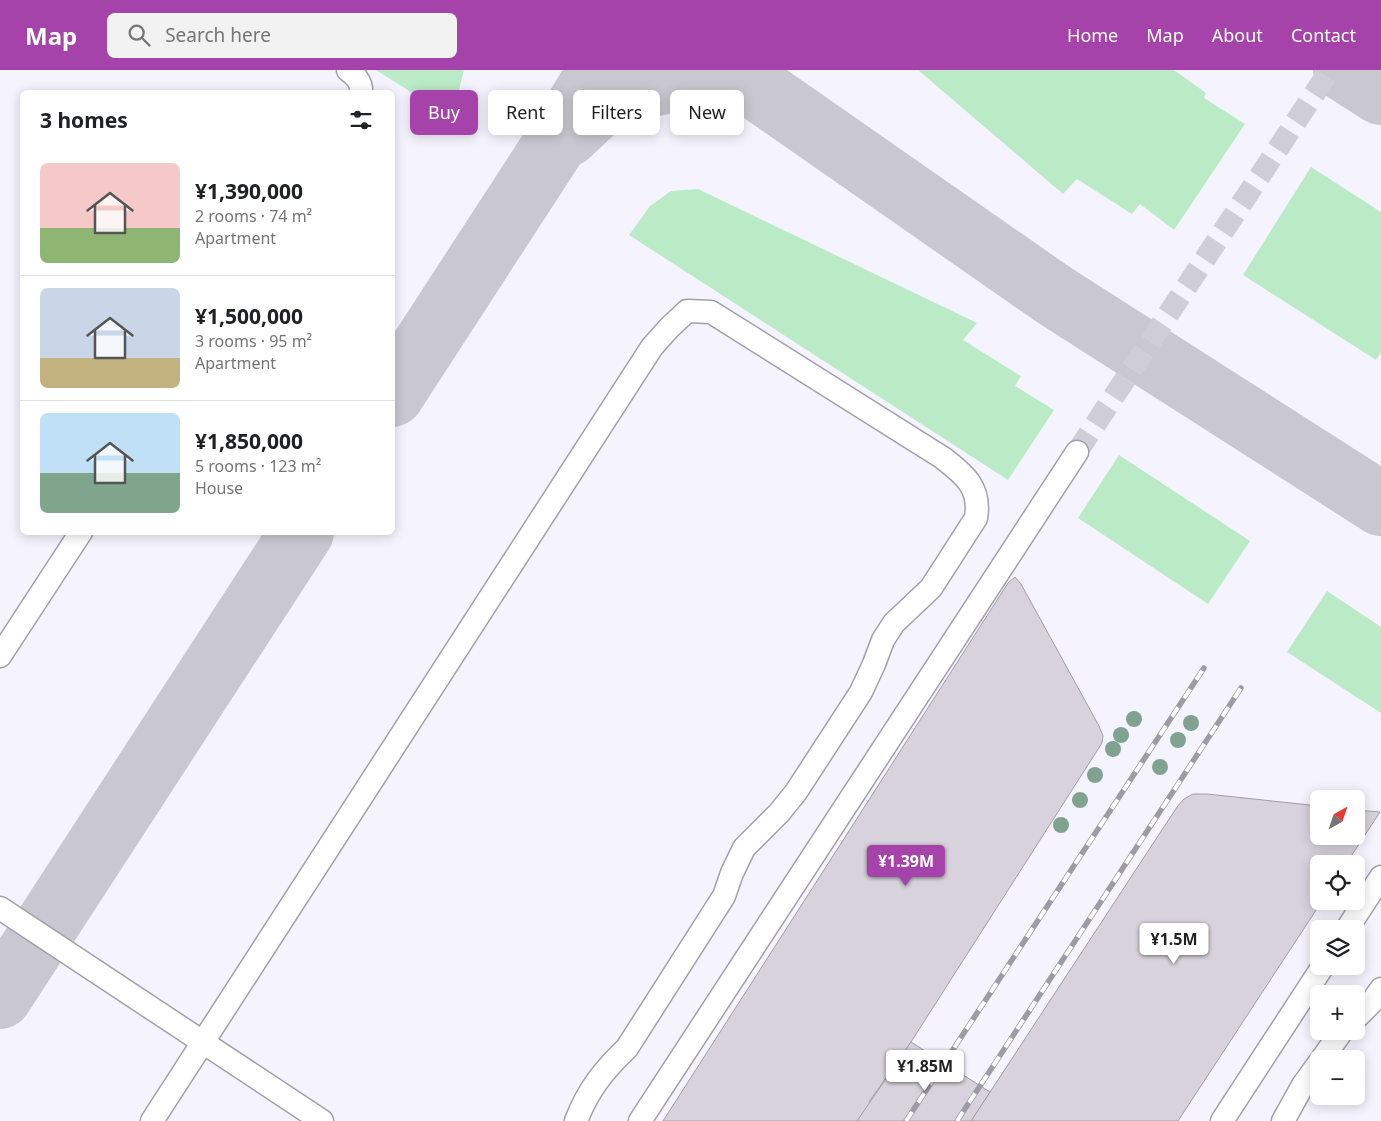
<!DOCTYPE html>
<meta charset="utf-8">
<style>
:root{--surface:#fff;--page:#f2f2f2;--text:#202124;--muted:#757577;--line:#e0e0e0;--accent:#a543aa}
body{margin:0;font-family:"Noto Sans",sans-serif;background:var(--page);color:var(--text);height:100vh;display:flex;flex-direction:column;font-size:19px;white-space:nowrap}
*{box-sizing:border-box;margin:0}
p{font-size:16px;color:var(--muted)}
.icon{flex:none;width:28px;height:28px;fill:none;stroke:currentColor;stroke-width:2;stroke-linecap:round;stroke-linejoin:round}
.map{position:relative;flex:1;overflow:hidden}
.sheet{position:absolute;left:20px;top:20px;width:375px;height:445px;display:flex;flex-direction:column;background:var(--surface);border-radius:8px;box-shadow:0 2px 12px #0003}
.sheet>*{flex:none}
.guide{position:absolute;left:410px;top:20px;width:475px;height:45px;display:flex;gap:10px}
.needle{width:32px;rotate:40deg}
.buttons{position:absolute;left:1310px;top:720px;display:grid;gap:10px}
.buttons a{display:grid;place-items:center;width:55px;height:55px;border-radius:8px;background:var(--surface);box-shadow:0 2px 12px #0003;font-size:25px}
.price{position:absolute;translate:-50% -42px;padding:0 11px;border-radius:5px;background:#fff;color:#222;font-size:16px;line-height:32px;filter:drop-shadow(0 1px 2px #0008)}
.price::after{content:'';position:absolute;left:50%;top:30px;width:15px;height:11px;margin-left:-8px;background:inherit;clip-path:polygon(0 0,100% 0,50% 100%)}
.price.on{background:var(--accent);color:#fff}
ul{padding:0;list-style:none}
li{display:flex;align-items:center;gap:15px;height:125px;padding:0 20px}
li+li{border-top:1px solid var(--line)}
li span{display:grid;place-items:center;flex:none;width:140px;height:100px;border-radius:8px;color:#555}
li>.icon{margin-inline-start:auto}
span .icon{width:60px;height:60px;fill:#fffc;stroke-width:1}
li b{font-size:21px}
h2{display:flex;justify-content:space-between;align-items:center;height:60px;padding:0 20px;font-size:21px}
.tag{padding:0 18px;border-radius:8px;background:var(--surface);box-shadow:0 2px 12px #0003;font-size:18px;line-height:45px}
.tag.on{background:var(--accent);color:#fff}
header{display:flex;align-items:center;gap:30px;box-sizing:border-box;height:70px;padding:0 25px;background:var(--accent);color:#fff}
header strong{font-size:24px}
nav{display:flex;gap:28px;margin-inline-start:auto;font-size:18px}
.search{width:350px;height:45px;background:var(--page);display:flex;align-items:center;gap:12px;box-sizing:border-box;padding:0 18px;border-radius:8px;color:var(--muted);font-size:19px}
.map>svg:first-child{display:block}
.green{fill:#bbeac7}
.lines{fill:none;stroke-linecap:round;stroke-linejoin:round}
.taxiway{stroke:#c9c8d1;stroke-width:64}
.building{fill:#d7d2db;stroke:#a19ca5}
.minor-tunnel{stroke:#cfced7;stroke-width:22;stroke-dasharray:22 11;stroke-linecap:butt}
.minor-casing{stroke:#a1a1aa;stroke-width:25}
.minor{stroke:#fff;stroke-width:22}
.rail-casing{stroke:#9d9ca4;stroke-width:5.5}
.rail{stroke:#fff;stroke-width:4;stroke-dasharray:11;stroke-linecap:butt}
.tree{fill:#80a391}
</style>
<header>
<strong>Map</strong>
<div class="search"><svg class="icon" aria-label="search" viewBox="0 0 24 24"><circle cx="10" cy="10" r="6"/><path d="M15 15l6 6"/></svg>Search here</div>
<nav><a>Home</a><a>Map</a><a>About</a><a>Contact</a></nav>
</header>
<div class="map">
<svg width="1381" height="1051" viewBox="0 0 1381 1051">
<rect width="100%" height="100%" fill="#f5f4fe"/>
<g class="green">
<polygon points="376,0 464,0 458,24 444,43"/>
<polygon points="918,0 1174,0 1206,23 1204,28 1245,54 1174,160 1140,134 1132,144 1077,109 1063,124"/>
<polygon points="1311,97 1381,142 1381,282 1376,290 1243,205"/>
<polygon points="698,119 977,253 963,270 1021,306 1015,316 1054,340 1008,410 629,165 650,136 671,121"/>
<polygon points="1119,385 1250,471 1208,534 1078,448"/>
<polygon points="1327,521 1381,557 1381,643 1287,582"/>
</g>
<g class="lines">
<g class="taxiway">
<polyline points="731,0 1054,225 1381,434"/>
<polyline points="1345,0 1381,23"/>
<polyline points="567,65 597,37 630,20 682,8 752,13"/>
<polyline points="392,325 551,80 600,0"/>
<polyline points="0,927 302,462"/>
</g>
</g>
<g class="building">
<polygon points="1015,507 1021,514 1099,656 1103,666 1102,673 911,972 869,1032 898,1051 663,1051 1008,513"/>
<polygon points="1193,724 1207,724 1319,736 1319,766 1356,766 1356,740 1380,742 1346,794 1319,794 1319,831 1322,831 1178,1051 971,1051 1177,737 1184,729"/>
<polygon points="911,972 990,1022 971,1051 857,1051"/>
</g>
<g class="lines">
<polyline class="minor-tunnel" points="1077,382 1330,0"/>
<defs>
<g id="minor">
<path d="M348,0c7,5 14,13 13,22"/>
<polyline points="0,586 81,462"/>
<polyline points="0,838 322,1051"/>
<polyline points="1347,859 1381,807"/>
<polyline points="1356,948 1372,932 1381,919"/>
<polyline points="1322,989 1342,961"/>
<path d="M152,1051l500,-774 17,-19 18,-17 24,1 232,146c22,17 38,30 33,60l-45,70 -37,35 -11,17 -9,24 -13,28 -65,100 -17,21 -35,35 -12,25 -8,23 -97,152c-24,23 -39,42 -51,73"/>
<polyline points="640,1051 1077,382"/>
<polyline points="1222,1051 1323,896"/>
<polyline points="1283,1051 1303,1015 1319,993"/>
</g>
</defs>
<use href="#minor" class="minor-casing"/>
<use href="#minor" class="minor"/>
<defs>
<g id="rail">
<polyline points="906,1051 1204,598"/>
<polyline points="957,1051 1241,618"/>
</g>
</defs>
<use href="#rail" class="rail-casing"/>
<use href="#rail" class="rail"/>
</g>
<g class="tree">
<circle cx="1134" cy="649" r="8"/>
<circle cx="1191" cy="653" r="8"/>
<circle cx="1121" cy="665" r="8"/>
<circle cx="1178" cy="670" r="8"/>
<circle cx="1113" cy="679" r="8"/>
<circle cx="1160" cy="697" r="8"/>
<circle cx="1095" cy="705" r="8"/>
<circle cx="1080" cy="730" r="8"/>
<circle cx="1061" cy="755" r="8"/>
</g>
</svg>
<div class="buttons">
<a><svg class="needle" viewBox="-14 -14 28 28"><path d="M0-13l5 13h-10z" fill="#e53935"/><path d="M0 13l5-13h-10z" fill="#757577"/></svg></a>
<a><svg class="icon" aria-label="locate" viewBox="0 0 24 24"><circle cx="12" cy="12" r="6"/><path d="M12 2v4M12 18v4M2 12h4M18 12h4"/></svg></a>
<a><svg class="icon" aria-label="layers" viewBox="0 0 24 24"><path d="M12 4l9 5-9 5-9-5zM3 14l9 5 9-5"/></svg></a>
<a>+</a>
<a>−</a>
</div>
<b class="price on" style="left:906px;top:817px">¥1.39M</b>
<b class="price" style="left:1174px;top:895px">¥1.5M</b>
<b class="price" style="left:925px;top:1022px">¥1.85M</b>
<div class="guide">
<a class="tag on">Buy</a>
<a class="tag">Rent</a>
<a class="tag">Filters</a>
<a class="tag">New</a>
</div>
<section class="sheet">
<h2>3 homes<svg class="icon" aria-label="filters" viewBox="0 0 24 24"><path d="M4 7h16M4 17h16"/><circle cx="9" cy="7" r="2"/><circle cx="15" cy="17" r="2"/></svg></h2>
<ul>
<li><span style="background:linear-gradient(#f6c9c9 65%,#8fb573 0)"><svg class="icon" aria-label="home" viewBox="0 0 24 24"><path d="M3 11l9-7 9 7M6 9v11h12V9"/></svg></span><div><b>¥1,390,000</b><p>2 rooms · 74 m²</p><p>Apartment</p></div></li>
<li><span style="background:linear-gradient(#c9d6e8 70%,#c2b280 0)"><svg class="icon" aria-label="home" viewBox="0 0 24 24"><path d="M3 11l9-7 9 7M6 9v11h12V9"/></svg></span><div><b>¥1,500,000</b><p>3 rooms · 95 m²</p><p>Apartment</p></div></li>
<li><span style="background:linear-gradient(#bfe0f5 60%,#7fa58c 0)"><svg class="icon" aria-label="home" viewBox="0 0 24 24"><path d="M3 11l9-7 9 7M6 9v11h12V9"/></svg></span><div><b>¥1,850,000</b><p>5 rooms · 123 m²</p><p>House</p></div></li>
</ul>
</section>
</div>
